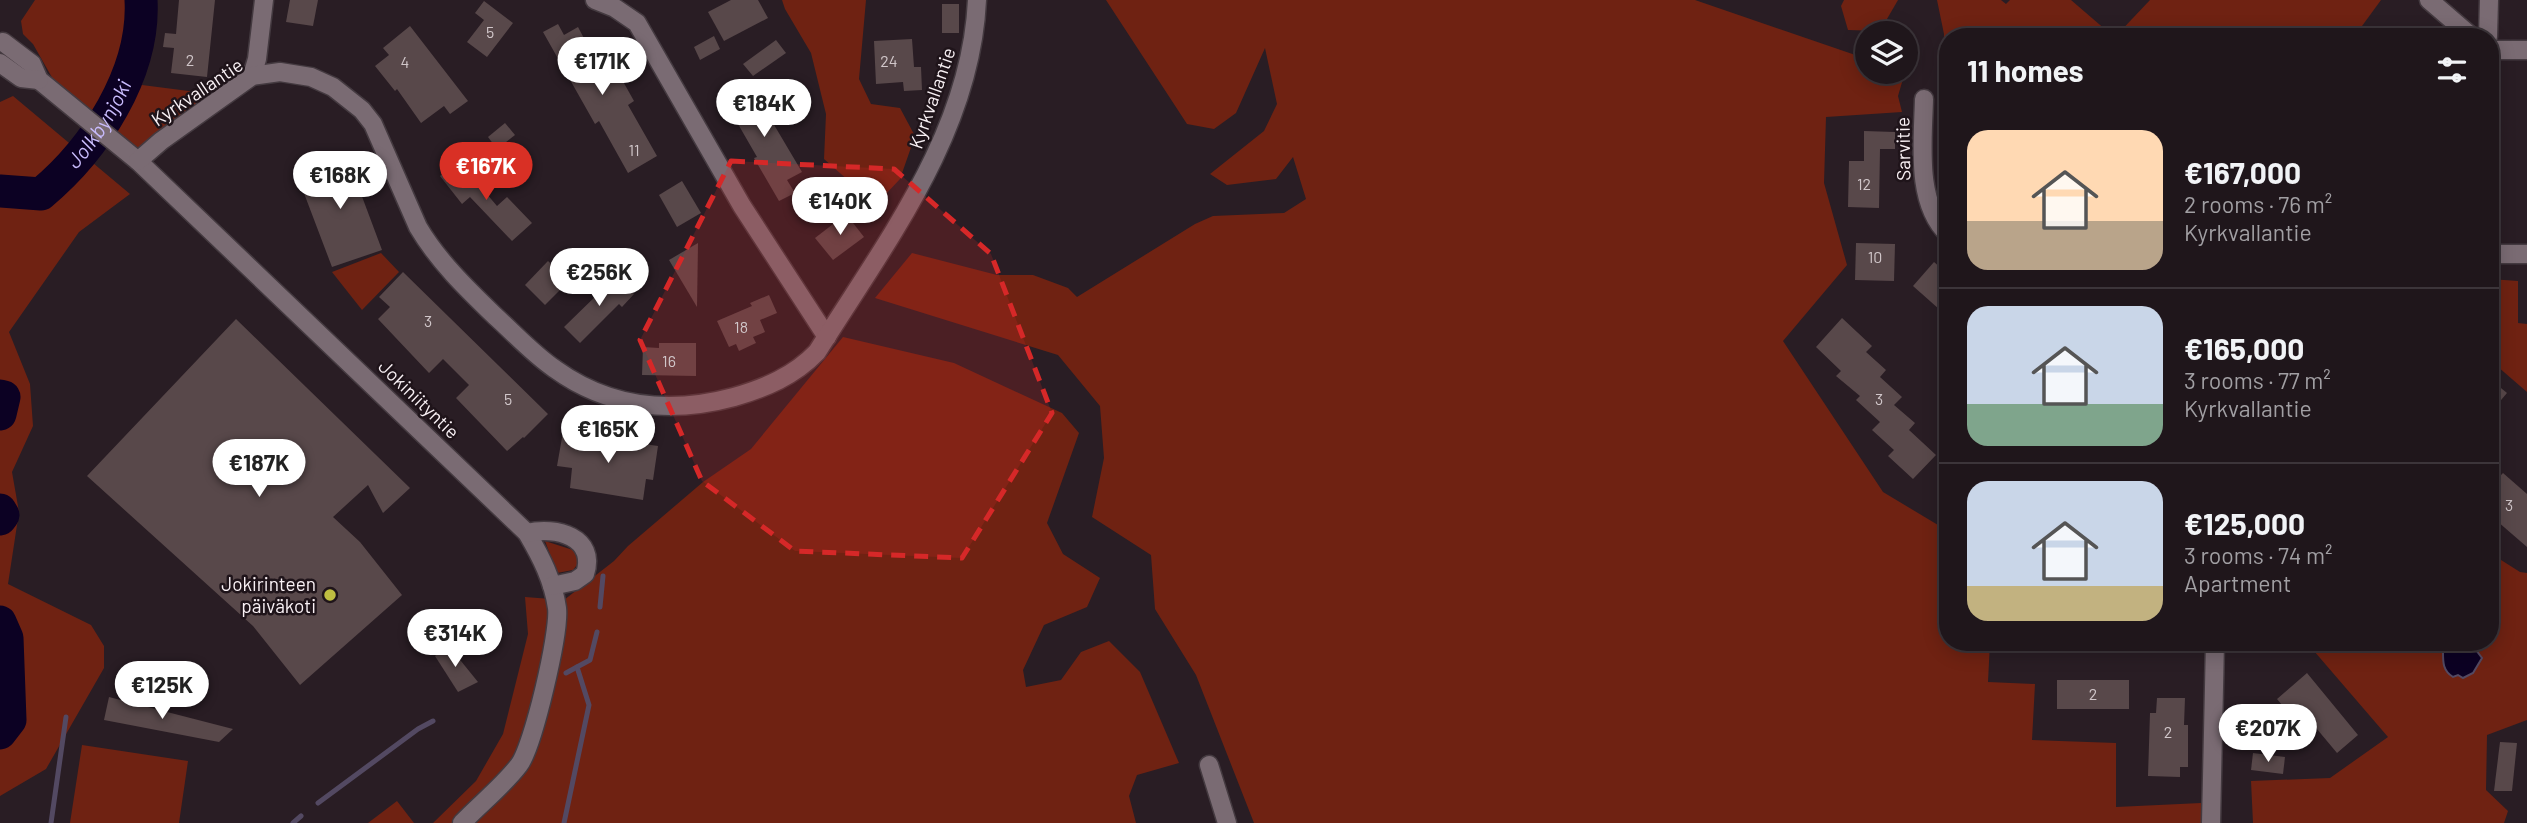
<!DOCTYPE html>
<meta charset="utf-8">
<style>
:root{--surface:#1f161b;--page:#271f24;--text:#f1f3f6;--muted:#a19fa3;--line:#3c353a;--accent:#d93025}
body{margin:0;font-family:Barlow,sans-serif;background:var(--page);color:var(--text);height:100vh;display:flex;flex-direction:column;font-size:26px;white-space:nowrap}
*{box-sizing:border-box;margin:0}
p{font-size:23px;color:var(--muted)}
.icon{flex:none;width:38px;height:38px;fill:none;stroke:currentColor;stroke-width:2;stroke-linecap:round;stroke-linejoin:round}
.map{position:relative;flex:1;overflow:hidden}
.drawer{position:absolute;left:1939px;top:28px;width:560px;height:623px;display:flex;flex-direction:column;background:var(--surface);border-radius:28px;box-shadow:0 4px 18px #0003,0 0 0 2px var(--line)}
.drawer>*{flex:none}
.fabs{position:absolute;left:1855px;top:21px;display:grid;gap:14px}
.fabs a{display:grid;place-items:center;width:63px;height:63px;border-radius:50%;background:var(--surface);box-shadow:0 4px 18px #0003,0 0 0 2px var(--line);font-size:35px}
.price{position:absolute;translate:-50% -60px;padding:0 16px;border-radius:24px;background:#fff;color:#222;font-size:23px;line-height:46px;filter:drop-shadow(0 2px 4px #0008)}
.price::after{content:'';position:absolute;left:50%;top:42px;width:21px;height:16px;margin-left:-10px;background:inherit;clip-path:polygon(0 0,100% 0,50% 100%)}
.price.current{background:var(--accent);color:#fff}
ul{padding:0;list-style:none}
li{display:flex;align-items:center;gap:21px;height:175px;padding:0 28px}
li+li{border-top:2px solid var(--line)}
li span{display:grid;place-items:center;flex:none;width:196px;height:140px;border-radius:21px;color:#555}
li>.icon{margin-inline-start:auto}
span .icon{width:84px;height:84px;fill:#fffc;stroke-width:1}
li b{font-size:30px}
h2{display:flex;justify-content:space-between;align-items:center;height:84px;padding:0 28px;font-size:30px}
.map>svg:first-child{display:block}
.green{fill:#6f2212}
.water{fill:#0c0123;stroke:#534962;stroke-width:2}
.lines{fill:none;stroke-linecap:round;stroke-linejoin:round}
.stream{stroke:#534962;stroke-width:5}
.river{stroke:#0c0123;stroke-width:33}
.building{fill:#58484a}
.street-casing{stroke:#443a40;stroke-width:21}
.street{stroke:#7a6b73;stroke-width:18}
.marked{fill:#d62828;fill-opacity:0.2;stroke:#d62828;stroke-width:5;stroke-dasharray:14 9;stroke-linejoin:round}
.poi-dot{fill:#bfbe41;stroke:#1f141a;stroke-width:2.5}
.labels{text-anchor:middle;stroke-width:5;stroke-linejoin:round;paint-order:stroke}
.number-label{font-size:16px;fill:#d1c7ca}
.street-label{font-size:19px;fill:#f9f1f5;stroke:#1f141a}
.poi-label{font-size:19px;fill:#f9f1f5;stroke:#1f141a;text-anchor:end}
.water-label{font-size:21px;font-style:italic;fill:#c8bbfc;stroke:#1f141a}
</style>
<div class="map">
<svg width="2527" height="823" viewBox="0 0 2527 823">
<rect width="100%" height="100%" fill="#291d24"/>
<g class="green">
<polygon points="35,0 154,0 142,85 220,95 136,150 54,81 33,44 23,34 21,21"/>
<polygon points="782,0 866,0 859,79 871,104 900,108 915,136 900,179 884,196 849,181 824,159 826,114 811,53 785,9"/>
<polygon points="1106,0 1695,0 1867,59 1867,72 1905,72 1898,96 1902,112 1826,117 1824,183 1847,265 1783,341 1883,492 1948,531 1948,642 1990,642 1988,682 2035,684 2032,740 2116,743 2116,807 2201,803 2202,823 1254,823 1196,675 1155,609 1151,555 1092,517 1104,458 1100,406 1058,355 875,298 912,253 997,275 1033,275 1068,288 1077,297 1195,224 1213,216 1284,213 1306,199 1293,157 1276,179 1227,185 1210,174 1264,131 1277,104 1265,48 1236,113 1214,129 1187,124"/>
<polygon points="1844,0 1898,0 1880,31 1848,30 1841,6"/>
<polygon points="1937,0 2001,0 2006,4 2010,0 2071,0 2114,37 2090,37 2084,26 2021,26 2000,37 1948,37 1948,64 1943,67 1944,34"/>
<polygon points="2150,0 2381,0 2354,37 2115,37"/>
<polygon points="13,96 130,194 79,232 9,332 30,384 33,426 12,472 19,512 8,584 91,625 104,646 104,668 46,769 0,796 0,102"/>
<polygon points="381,253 399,272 362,310 332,272"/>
<polygon points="2490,279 2518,281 2518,323 2527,324 2527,392 2490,360"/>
<polygon points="843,337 954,363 1062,413 1079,433 1047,523 1063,554 1100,578 1087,607 1044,625 1023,670 1026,687 1061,680 1081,652 1109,641 1140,672 1179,763 1137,775 1129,796 1136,823 433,823 476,781 503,734 528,634 525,597 564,600 614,561 628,546 703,482 751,449"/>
<polygon points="545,541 573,550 577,556 577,565 573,570 557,573"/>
<polygon points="2490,553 2520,572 2527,573 2527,720 2487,735 2486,790 2508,811 2504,823 2253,823 2251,781 2330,778 2388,737 2314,651 2269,642 2490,642"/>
<polygon points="82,745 188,761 179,823 70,823"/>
<polygon points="397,801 414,823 368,823"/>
</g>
<path class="water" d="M2450,642h20l12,16 -9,15 -10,5 -5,-3 -5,2c-11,-7 -10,-16 -10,-28z"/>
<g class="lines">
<g class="stream">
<polyline points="600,607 603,576"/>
<polyline points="566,673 577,667"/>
<polyline points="318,803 418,729 433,721"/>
<polyline points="51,823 66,717"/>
<polyline points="293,823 301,816"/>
<polyline points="564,823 589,705 577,667 590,660 597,632"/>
</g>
<g class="river">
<path id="s1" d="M0,191l41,3c54,-45 104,-121 100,-194"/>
<polyline points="0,396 4,397 0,414"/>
<polyline points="0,510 3,515 0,519"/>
<polyline points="0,622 7,638 10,720 0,733"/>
</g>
</g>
<g class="building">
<polygon points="179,0 215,0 207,77 171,73 174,48 163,47 165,33 176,34"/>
<polygon points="290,0 318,0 313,26 286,22"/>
<polygon points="731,0 758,0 768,18 724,41 708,12"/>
<polygon points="484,1 513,23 487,57 467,42 484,20 475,13"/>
<rect x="942" y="4" width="17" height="29"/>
<polygon points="558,24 564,35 578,27 604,76 616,69 634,101 628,105 657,156 628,173 599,121 595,124 543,32"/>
<polygon points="410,26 468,101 450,114 444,106 421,123 397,89 395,91 375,66 389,55 383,48"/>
<polygon points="714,36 720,49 700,60 694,47"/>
<polygon points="912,39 914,67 921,67 922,90 904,91 903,82 876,84 874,41"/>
<polygon points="776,40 786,53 753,76 743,64"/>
<polygon points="752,81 773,116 770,118 802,172 787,180 795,193 779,201 754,158 757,157 723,98"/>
<polygon points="505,123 515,135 497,149 488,137"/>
<polygon points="1864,131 1895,132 1895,149 1880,149 1879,208 1848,207 1849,161 1864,161"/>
<polygon points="345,151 382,250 332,267 299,180 317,173 313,163"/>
<polygon points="459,161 497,206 507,197 532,223 512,241 470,197 462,204 440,176"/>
<polygon points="682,181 701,213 677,227 659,195"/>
<polygon points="851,184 878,196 871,210 845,199"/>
<polygon points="846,214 864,237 833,260 815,238"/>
<polygon points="698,243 697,307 669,260"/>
<polygon points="1856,243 1895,244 1894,281 1855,280"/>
<polygon points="548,261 569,281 545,305 525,285"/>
<polygon points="1934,262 1948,274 1948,317 1913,286"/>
<polygon points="403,272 548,414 524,438 523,437 507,451 456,398 469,385 443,359 429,373 378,319 390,307 379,297"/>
<polygon points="612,273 634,294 622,307 619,304 580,343 564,327 603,289 600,286"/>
<polygon points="769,295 777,313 760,320 765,332 753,337 756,343 739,351 736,344 729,347 717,321 752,306 750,303"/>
<polygon points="1842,318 1872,346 1866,352 1886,370 1880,377 1902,397 1894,405 1915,423 1909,430 1936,455 1913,479 1888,456 1894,450 1872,430 1880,422 1856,400 1860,396 1836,376 1841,371 1816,347"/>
<polygon points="236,319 410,488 383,513 368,485 333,517 360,542 402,595 300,685 253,626 87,476"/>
<polygon points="659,343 696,343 696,376 642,375 643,347 659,348"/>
<polygon points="2490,379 2507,393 2490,413"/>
<polygon points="563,432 658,446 653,480 646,479 643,500 570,488 572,468 557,466"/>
<polygon points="2503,473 2527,494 2527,547 2490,515 2490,487"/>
<polygon points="448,645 478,682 458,692 435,656"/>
<polygon points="2307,673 2358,735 2337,753 2296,704 2287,711 2277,699"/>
<rect x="2057" y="680" width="72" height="29"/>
<polygon points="109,697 233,729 219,742 104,720"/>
<polygon points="2157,698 2185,698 2184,725 2188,725 2188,767 2180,767 2180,777 2148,776 2150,713 2156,713"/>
<polygon points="2500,742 2517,743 2512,791 2494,791"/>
<polygon points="2253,753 2285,757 2283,774 2251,770"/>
</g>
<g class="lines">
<defs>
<g id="street">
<polyline points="595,0 615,8 637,23 742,206 827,337"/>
<polyline points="2429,0 2472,37"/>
<polyline points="2488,37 2489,0"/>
<path d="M3,42l29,22 7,16 99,81 389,372c14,24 26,47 30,75 3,24 -24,139 -38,157 -16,21 -39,39 -57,58"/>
<polyline points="2490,50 2527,50"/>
<polyline points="0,63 21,78 39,80"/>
<polyline points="252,76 257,59 264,0"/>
<path d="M1924,99c-1,42 -9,104 24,135"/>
<path d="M138,161l23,-20 91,-65 28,-4 31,5 22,10 29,23 11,14 45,103c20,34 49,62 77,89 20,18 38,38 60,53 54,39 116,45 179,28 31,-9 60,-21 83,-45 68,-109 154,-219 160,-352"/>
<polyline points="2490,254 2527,254"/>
<path d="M527,533c29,-7 70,4 58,41l-10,7 -23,5"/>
<polyline points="1209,765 1227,823"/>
<polyline points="2211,823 2215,642"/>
</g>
</defs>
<use href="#street" class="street-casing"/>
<use href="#street" class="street"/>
</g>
<path class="marked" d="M731,161l163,8 97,85 61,159 -90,145 -167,-7 -93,-70 -62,-141z"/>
<circle class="poi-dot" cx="330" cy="595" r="7"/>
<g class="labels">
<g class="number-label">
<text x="490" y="38">5</text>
<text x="190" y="66">2</text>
<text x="889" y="67">24</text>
<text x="405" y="68">4</text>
<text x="634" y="156">11</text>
<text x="1864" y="190">12</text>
<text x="1875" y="263">10</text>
<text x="428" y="327">3</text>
<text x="741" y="333">18</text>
<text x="669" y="367">16</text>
<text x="508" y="405">5</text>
<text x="1879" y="405">3</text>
<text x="2509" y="511">3</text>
<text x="2093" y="700">2</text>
<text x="2168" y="738">2</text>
</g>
<g class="street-label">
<text transform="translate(197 92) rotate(-34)" y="7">Kyrkvallantie</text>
<text transform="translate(932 98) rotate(-71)" y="7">Kyrkvallantie</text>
<text transform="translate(1903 149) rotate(-91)" y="7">Sarvitie</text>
<text transform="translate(419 399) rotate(44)" y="7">Jokiniityntie</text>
</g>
<g class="poi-label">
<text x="316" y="591">Jokirinteen<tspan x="316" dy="22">päiväkoti</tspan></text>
</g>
<g class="water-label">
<text dy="7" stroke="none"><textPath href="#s1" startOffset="133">Jolkbynjoki</textPath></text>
</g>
</g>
</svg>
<div class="fabs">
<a><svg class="icon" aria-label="layers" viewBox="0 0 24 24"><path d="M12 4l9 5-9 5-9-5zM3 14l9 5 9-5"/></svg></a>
</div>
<b class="price" style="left:602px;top:97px">€171K</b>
<b class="price" style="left:764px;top:139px">€184K</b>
<b class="price current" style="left:486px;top:202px">€167K</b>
<b class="price" style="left:340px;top:211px">€168K</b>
<b class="price" style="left:840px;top:237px">€140K</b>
<b class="price" style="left:599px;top:308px">€256K</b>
<b class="price" style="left:608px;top:465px">€165K</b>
<b class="price" style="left:259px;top:499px">€187K</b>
<b class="price" style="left:455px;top:669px">€314K</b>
<b class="price" style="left:162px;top:721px">€125K</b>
<b class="price" style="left:2268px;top:764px">€207K</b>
<section class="drawer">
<h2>11 homes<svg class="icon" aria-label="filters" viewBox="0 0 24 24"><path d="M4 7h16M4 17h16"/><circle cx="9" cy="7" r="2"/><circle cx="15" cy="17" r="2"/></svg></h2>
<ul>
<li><span style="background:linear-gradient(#ffd9b3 65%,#b9a48a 0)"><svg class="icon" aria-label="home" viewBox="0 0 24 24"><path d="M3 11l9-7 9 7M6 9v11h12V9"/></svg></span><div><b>€167,000</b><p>2 rooms · 76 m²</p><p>Kyrkvallantie</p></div></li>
<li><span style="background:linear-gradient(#c9d6e8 70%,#7fa58c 0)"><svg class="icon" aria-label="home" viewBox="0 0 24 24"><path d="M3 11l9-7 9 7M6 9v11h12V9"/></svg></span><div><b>€165,000</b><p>3 rooms · 77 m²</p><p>Kyrkvallantie</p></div></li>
<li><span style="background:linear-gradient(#c9d6e8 75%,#c2b280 0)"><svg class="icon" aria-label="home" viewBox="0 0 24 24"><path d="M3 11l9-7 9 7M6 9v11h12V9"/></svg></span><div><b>€125,000</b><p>3 rooms · 74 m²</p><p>Apartment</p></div></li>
</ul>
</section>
</div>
